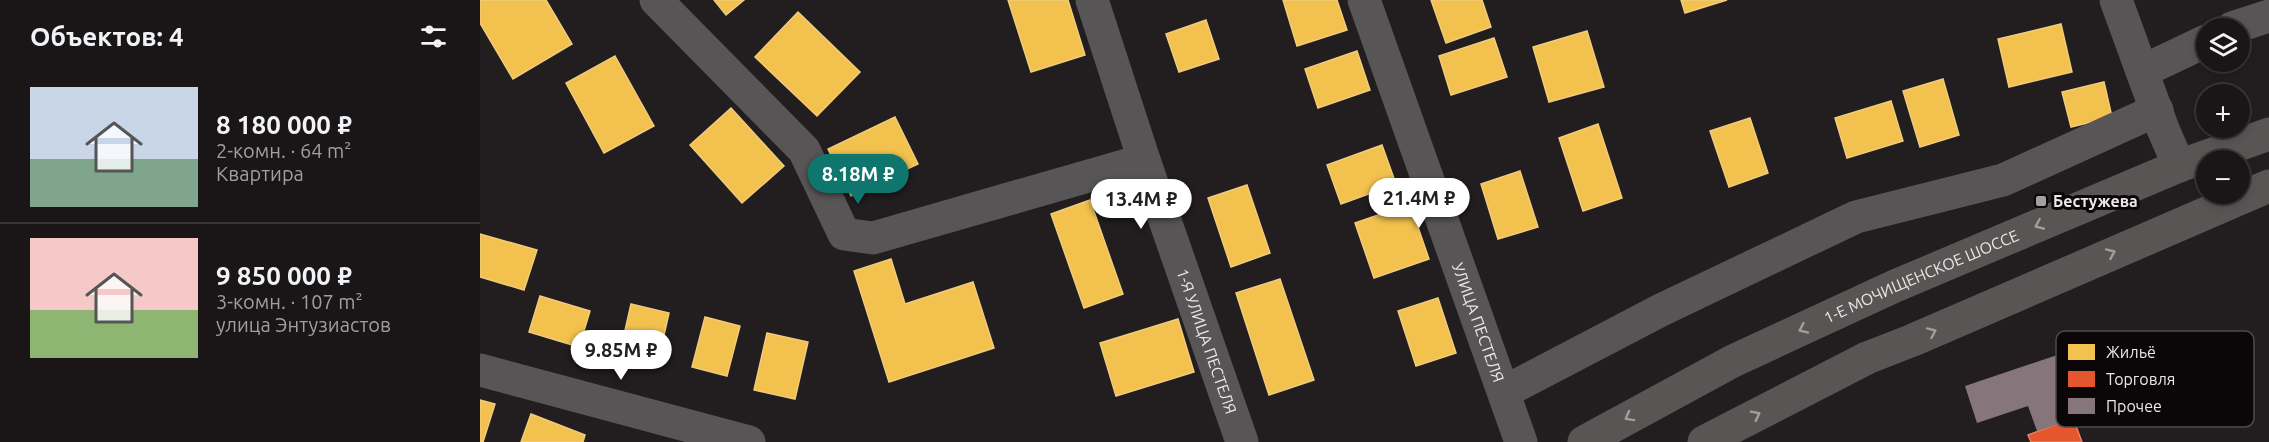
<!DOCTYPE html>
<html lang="ru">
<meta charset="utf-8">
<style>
:root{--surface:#1a1617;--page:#272324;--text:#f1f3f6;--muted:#9f9fa1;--line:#383536;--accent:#0f766e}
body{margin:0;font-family:Ubuntu,sans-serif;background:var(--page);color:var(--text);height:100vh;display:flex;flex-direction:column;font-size:22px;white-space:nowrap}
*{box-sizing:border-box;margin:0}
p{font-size:20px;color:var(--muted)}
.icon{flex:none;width:33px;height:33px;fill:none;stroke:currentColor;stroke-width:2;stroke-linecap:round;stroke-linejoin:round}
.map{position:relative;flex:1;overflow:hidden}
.details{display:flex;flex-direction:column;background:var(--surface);width:480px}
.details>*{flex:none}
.controls{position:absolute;left:1716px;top:18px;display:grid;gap:12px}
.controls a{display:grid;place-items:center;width:54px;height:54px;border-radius:50%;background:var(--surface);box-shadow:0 3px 9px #0003,0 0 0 2px var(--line);font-size:30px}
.price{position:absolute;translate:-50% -51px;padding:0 14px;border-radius:21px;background:#fff;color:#222;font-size:20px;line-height:39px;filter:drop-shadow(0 2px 3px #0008)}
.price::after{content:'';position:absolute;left:50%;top:36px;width:18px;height:14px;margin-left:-9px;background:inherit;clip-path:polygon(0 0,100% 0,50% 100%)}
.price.current{background:var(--accent);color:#fff}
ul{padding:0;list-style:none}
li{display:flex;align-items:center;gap:18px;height:150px;padding:0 30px}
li+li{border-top:2px solid var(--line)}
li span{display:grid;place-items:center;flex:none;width:168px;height:120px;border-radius:0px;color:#555}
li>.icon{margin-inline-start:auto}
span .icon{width:72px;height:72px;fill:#fffc;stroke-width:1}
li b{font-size:26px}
h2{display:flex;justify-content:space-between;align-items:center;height:72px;padding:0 30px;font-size:26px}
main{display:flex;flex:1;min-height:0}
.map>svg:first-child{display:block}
.homes{fill:#f2c14e;stroke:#f0cc7c;stroke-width:1.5}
.shops{fill:#e4572e;stroke:#e78266;stroke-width:1.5}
.building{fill:#86767b}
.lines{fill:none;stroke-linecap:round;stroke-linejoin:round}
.minor{stroke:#585556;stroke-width:33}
.major{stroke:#585555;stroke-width:33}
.oneway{stroke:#a29d9e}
.poi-dot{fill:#a69fa1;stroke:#0b0708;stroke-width:2}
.labels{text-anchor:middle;stroke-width:6;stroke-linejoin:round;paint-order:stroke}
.poi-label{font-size:16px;font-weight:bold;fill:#ede5e7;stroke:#0b0708;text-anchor:start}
.street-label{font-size:16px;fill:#ede5e7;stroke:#0b0708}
.key{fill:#0b0708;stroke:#4f4a4b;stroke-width:1.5}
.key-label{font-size:16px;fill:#ede5e7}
</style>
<main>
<section class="details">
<h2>Объектов: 4<svg class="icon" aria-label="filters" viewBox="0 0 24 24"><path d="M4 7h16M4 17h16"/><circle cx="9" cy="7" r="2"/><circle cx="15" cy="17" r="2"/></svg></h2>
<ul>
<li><span style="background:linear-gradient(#c9d6e8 60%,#7fa58c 0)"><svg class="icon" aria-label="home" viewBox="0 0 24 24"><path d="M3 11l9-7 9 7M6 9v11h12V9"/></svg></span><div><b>8 180 000 ₽</b><p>2-комн. · 64 m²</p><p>Квартира</p></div></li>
<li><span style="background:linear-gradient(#f6c9c9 60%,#8fb573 0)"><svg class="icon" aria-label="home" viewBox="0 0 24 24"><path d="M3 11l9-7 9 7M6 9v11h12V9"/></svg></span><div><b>9 850 000 ₽</b><p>3-комн. · 107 m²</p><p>улица Энтузиастов</p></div></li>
</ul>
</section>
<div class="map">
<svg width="1789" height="442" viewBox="0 0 1789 442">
<rect width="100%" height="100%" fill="#221d1f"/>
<g class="homes">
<polygon points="0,0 66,0 92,44 33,79 0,23"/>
<polygon points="234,0 264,0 246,15"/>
<polygon points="528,0 588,0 605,55 551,72"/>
<polygon points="803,0 857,0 867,30 817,46"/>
<polygon points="951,0 1002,0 1011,27 966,43"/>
<polygon points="1201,0 1247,0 1205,13"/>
<polygon points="318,12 380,72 337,116 275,57"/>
<polygon points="726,20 739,59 699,72 686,34"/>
<polygon points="1581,24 1592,72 1529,87 1518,39"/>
<polygon points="1107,31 1124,87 1069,102 1053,47"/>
<polygon points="1014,38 1027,77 971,95 959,56"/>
<polygon points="877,51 890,90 838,108 825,69"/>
<polygon points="135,56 174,126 124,153 86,83"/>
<polygon points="1463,79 1479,135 1440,147 1423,91"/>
<polygon points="1624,82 1632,117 1591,127 1582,92"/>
<polygon points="1411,101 1423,141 1367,158 1355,118"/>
<polygon points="251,108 304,166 262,203 210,145"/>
<polygon points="415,117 438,164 371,196 348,149"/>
<polygon points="1270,118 1288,173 1249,187 1230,131"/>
<polygon points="1118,124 1142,198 1103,211 1079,138"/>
<polygon points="902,145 916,184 861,204 847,165"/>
<polygon points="1040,171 1058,227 1018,239 1001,184"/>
<polygon points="767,185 790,253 751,267 728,198"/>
<polygon points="610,200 643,294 604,308 571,214"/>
<polygon points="930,204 949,259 894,278 875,223"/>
<polygon points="0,234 57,250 44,290 0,277"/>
<polygon points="411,259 425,304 493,282 514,348 409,382 374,271"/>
<polygon points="800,279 834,380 789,395 756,293"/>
<polygon points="60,296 110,311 99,347 49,332"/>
<polygon points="958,298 976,353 936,366 918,311"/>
<polygon points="151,304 189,313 177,366 139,357"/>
<polygon points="225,317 260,326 247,376 212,367"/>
<polygon points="698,319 714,372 636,396 620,343"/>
<polygon points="287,333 328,342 315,399 274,390"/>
<polygon points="0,400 15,404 3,442 0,442"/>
<polygon points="51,414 105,435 103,442 41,442"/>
</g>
<polygon class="shops" points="1593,418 1602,442 1551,442 1548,435"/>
<polygon class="building" points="1637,335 1650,372 1593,391 1601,417 1557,431 1548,406 1497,423 1485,386"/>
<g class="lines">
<g class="minor">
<polyline points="176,0 324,150 364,234 393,238 664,160"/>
<path id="s1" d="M612,0l52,160 98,282"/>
<path id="s2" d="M884,0l157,442"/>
<polyline points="1636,0 1683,129 1699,166"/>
<polyline points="1752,28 1789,16"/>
<polyline points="1663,71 1726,41"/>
<polyline points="0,370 269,442"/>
<polyline points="1024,392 1181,310 1376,217 1523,180 1677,110"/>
</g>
<g class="major">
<path id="s3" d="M1104,442l149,-81 162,-75 284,-120 90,-32"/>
<polyline points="1224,442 1387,358 1433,340 1789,186"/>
</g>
</g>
<defs><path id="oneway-chevron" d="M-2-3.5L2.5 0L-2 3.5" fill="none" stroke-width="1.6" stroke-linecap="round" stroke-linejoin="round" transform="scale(1.5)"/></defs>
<g class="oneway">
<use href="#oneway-chevron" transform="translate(1559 225) rotate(157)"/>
<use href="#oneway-chevron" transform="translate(1631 253) rotate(-24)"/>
<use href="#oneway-chevron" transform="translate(1323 329) rotate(155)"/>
<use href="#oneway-chevron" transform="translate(1452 332) rotate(-24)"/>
<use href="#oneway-chevron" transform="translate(1276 415) rotate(-27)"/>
<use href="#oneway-chevron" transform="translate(1149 417) rotate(151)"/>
</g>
<rect class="poi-dot" x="1555" y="195" width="12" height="12" rx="3"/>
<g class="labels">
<g class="poi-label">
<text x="1573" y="207">Бестужева</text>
</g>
<g class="street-label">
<text dy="6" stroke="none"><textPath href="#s3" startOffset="376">1-Е МОЧИЩЕНСКОЕ ШОССЕ</textPath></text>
<text dy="6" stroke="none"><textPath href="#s2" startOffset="342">УЛИЦА ПЕСТЕЛЯ</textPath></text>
<text dy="6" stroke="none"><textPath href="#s1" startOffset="360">1-Я УЛИЦА ПЕСТЕЛЯ</textPath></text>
</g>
</g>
<rect x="1576" y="331" width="198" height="96" rx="9" class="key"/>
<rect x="1588" y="344" width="27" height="16" fill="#f2c14e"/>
<rect x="1588" y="371" width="27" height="16" fill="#e4572e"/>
<rect x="1588" y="398" width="27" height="16" fill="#86767b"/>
<g class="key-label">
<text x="1626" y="358">Жильё</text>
<text x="1626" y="385">Торговля</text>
<text x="1626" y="412">Прочее</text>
</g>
</svg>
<div class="controls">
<a><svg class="icon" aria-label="layers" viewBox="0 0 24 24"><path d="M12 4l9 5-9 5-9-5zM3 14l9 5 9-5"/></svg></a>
<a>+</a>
<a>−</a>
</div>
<b class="price current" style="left:378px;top:205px">8.18M ₽</b>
<b class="price" style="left:939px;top:229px">21.4M ₽</b>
<b class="price" style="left:661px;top:230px">13.4M ₽</b>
<b class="price" style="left:141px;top:381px">9.85M ₽</b>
</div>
</main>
